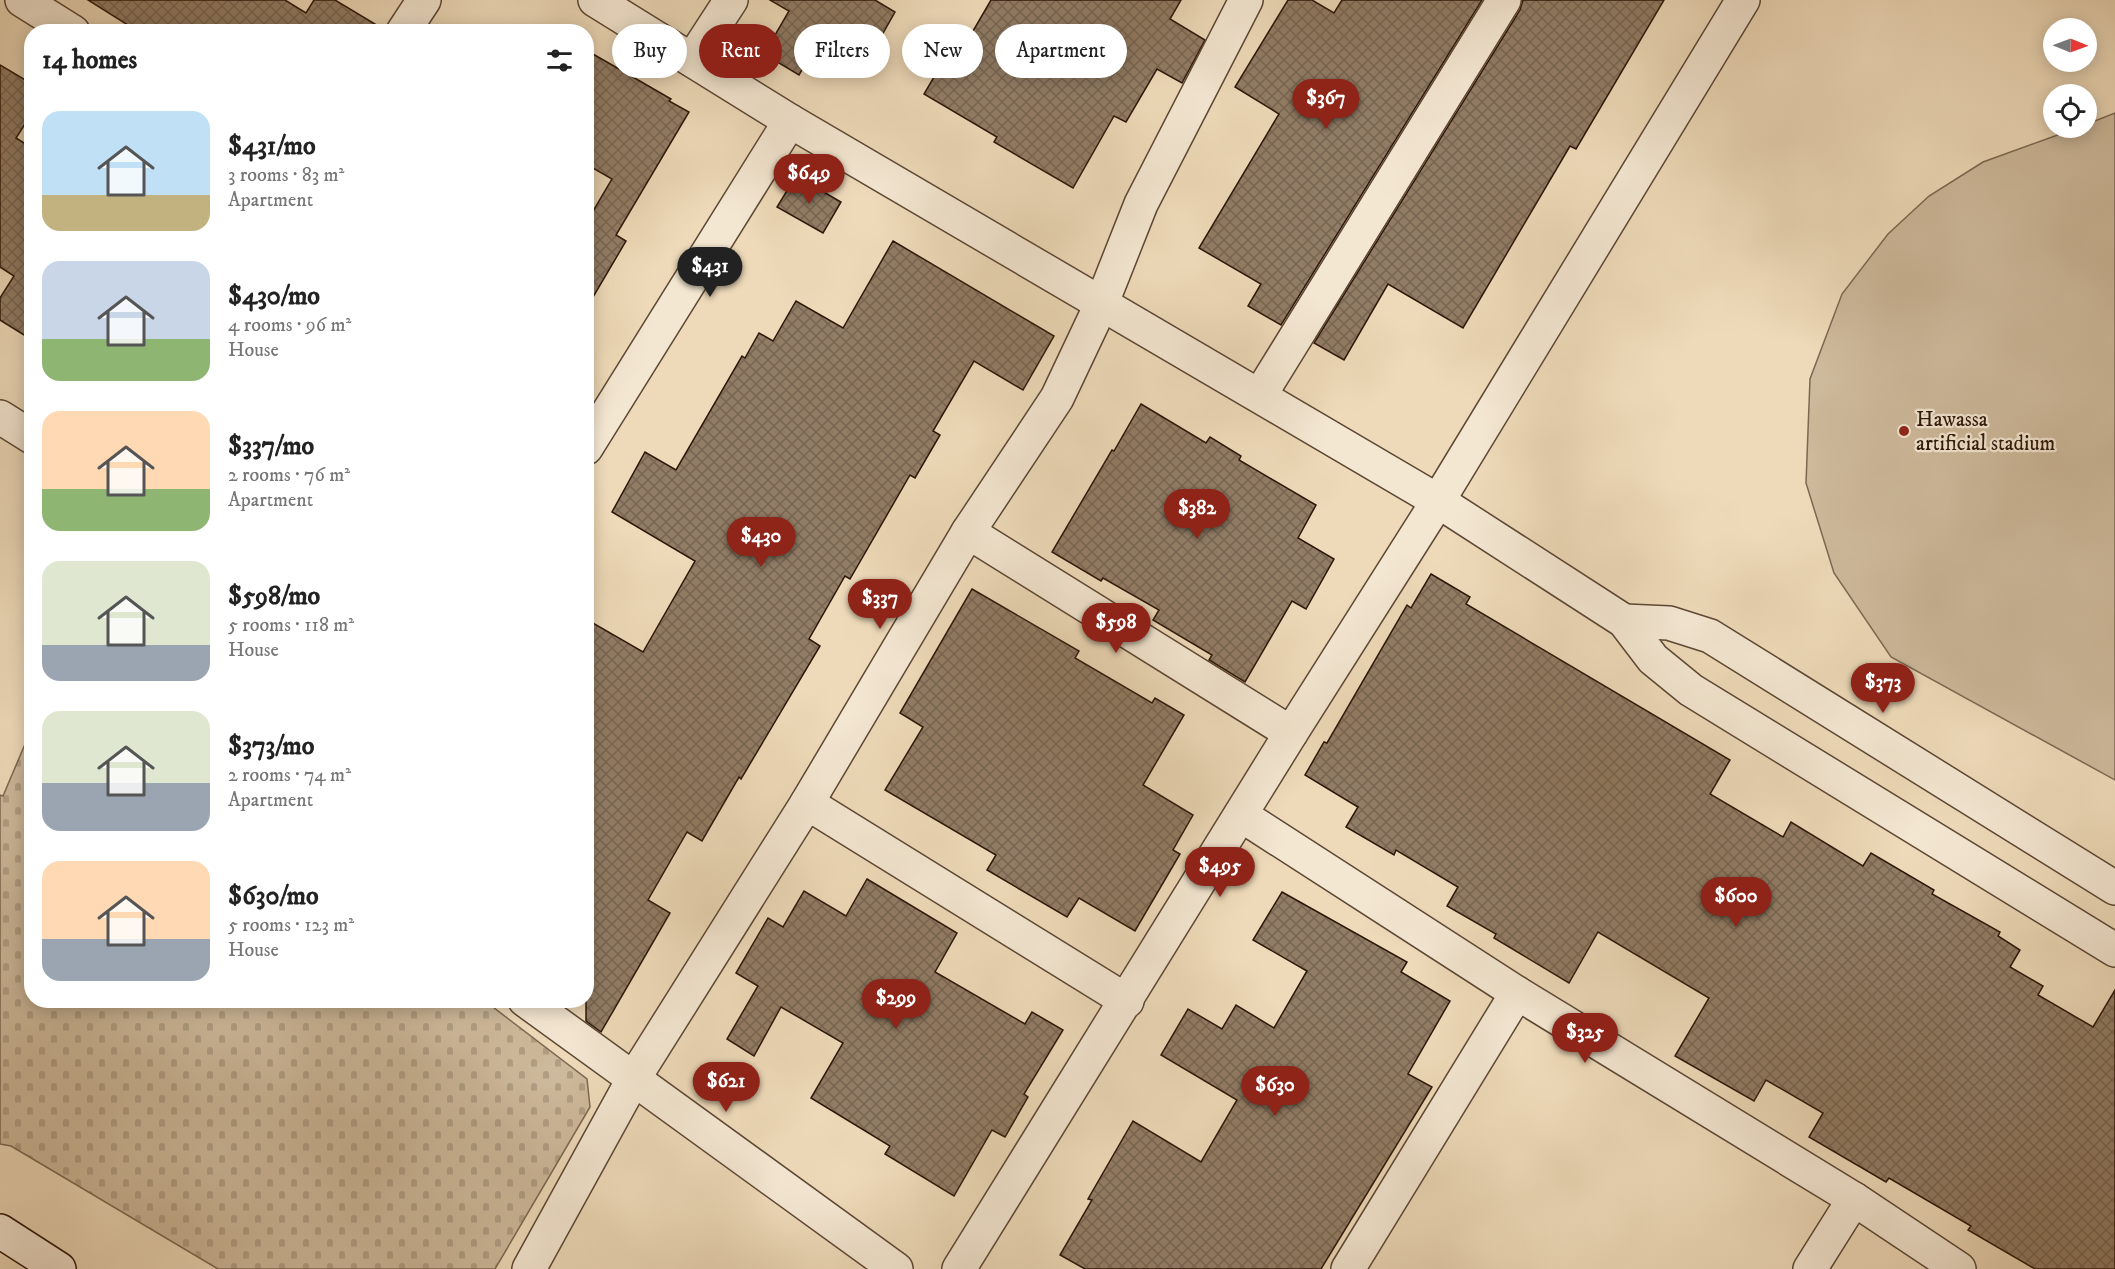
<!DOCTYPE html>
<meta charset="utf-8">
<style>
:root{--surface:#fff;--page:#f2f2f2;--text:#222;--muted:#767676;--accent:#8f2418}
body{margin:0;font-family:"IM FELL DW Pica",serif;background:var(--page);color:var(--text);height:100vh;display:flex;flex-direction:column;font-size:22px;white-space:nowrap}
*{box-sizing:border-box;margin:0}
p{font-size:20px;color:var(--muted)}
.icon{flex:none;width:33px;height:33px;fill:none;stroke:currentColor;stroke-width:2;stroke-linecap:round;stroke-linejoin:round}
.map{position:relative;flex:1;overflow:hidden}
.sheet{position:absolute;left:24px;top:24px;width:570px;height:984px;display:flex;flex-direction:column;background:var(--surface);border-radius:24px;box-shadow:0 3px 15px #0003}
.sheet>*{flex:none}
.hud{position:absolute;left:612px;top:24px;width:570px;height:54px;display:flex;gap:12px}
.needle{width:39px;rotate:91deg}
.buttons{position:absolute;left:2043px;top:18px;display:grid;gap:12px}
.buttons a{display:grid;place-items:center;width:54px;height:54px;border-radius:50%;background:var(--surface);box-shadow:0 3px 15px #0003;font-size:30px}
.price{position:absolute;translate:-50% -51px;padding:0 14px;border-radius:21px;background:var(--accent);color:#fff;font-size:20px;line-height:39px;filter:drop-shadow(0 2px 3px #0008)}
.price::after{content:'';position:absolute;left:50%;top:36px;width:18px;height:14px;margin-left:-9px;background:inherit;clip-path:polygon(0 0,100% 0,50% 100%)}
.price.on{background:#222;color:#fff}
ul{padding:0;list-style:none}
li{display:flex;align-items:center;gap:18px;height:150px;padding:0 18px}
li span{display:grid;place-items:center;flex:none;width:168px;height:120px;border-radius:18px;color:#555}
li>.icon{margin-inline-start:auto}
span .icon{width:72px;height:72px;fill:#fffc;stroke-width:1}
li b{font-size:26px}
h2{display:flex;justify-content:space-between;align-items:center;height:72px;padding:0 18px;font-size:26px}
.tag{padding:0 21px;border-radius:27px;background:var(--surface);box-shadow:0 3px 15px #0003;font-size:21px;line-height:54px}
.tag.on{background:var(--accent);color:#fff}
.map>svg:first-child{display:block}
.cemetery{fill:url(#cemetery-stones);stroke:#7c6852;stroke-width:1.5}
.park{fill:#cdb99b;stroke:#7c6852;stroke-width:1.5}
.building{fill:url(#building-cross-hatch);stroke:#2c1609;stroke-width:1.5}
.lines{fill:none;stroke-linecap:round;stroke-linejoin:round}
.minor-casing{stroke:#5c4735;stroke-width:36}
.tertiary-casing{stroke:#5c4735;stroke-width:36}
.secondary-casing{stroke:#2c1609;stroke-width:36}
.minor{stroke:#f4e7d2;stroke-width:33}
.tertiary{stroke:#f4e7d2;stroke-width:33}
.secondary{stroke:#f4e7d2;stroke-width:33}
.poi-dot{fill:#8f2418;stroke:#f4e7d2;stroke-width:2}
.labels{text-anchor:middle;stroke-width:4.5;stroke-linejoin:round;paint-order:stroke}
.poi-label{font-size:21px;fill:#2c1609;stroke:#f4e7d2;text-anchor:start}
</style>
<div class="map">
<svg width="2115" height="1269" viewBox="0 0 2115 1269">
<defs>
<pattern id="cemetery-stones" width="16" height="16" patternUnits="userSpaceOnUse" patternTransform="scale(1.5)"><rect width="16" height="16" fill="#cdb99b"/><path d="M2 7V4a2 2 0 0 1 4 0v3zM10 15v-3a2 2 0 0 1 4 0v3z" fill="#b09e84"/></pattern>
<pattern id="building-cross-hatch" width="8" height="8" patternUnits="userSpaceOnUse" patternTransform="scale(1.5)"><rect width="8" height="8" fill="#917c65"/><path d="M0 0l8 8M0 8l8-8" fill="none" stroke="#776551"/></pattern>
</defs>
<rect width="100%" height="100%" fill="#eedab9"/>
<filter id="stains"><feTurbulence type="fractalNoise" baseFrequency=".00333" numOctaves="4"/><feColorMatrix values="0 0 0 0 .2 0 0 0 0 .09 0 0 0 0 .02 0 0 0 .5 -.17"/></filter>
<radialGradient id="worn" r=".72"><stop offset=".6" stop-color="#630" stop-opacity="0"/><stop offset="1" stop-color="#630" stop-opacity=".3"/></radialGradient>
<polygon class="cemetery" points="31,730 32,1000 485,1001 587,1079 590,1107 495,1269 218,1269 11,1146 0,1144 0,795 3,796"/>
<polygon class="park" points="2115,113 2115,780 1891,657 1834,573 1806,483 1810,379 1842,294 1888,234 1929,196 1983,162 2077,128 2086,128 2087,124"/>
<g class="building">
<polygon points="88,0 285,0 306,13 314,0 335,0 385,30 384,32 139,32"/>
<polygon points="770,0 875,0 895,12 869,58 824,32 799,75 764,54 789,11"/>
<polygon points="991,0 1181,0 1170,19 1205,40 1182,83 1157,69 1126,122 1114,116 1073,188 994,142 997,137 924,94 960,33 969,38"/>
<polygon points="1288,0 1312,0 1334,13 1342,0 1482,0 1281,325 1248,306 1261,284 1199,248 1279,114 1235,87"/>
<polygon points="1523,0 1664,0 1576,149 1570,146 1463,328 1388,284 1344,360 1314,343 1520,10"/>
<polygon points="586,50 671,99 669,101 689,112 616,235 626,241 586,309 586,217 589,218 612,179 586,164"/>
<polygon points="0,65 32,84 32,113 16,138 32,148 32,340 0,320 0,298 14,276 0,267"/>
<polygon points="796,176 841,202 823,233 777,207"/>
<polygon points="893,241 1054,336 1023,390 974,361 933,431 940,435 915,478 910,475 850,579 845,576 809,639 820,646 741,779 739,777 702,841 687,832 648,900 670,913 601,1032 586,1021 586,619 643,652 695,561 612,512 645,452 676,470 742,356 745,358 759,333 773,341 796,301 843,328"/>
<polygon points="1141,404 1206,443 1210,437 1241,456 1239,460 1316,505 1298,538 1334,559 1306,609 1292,601 1245,682 1209,660 1212,655 1153,620 1159,610 1103,578 1101,581 1052,552 1112,450 1114,451"/>
<polygon points="1431,574 1470,597 1466,604 1730,760 1710,794 1783,837 1791,822 1863,866 1871,853 1934,890 1932,894 2000,932 1998,936 2020,950 2010,967 2043,986 2038,995 2093,1027 2115,990 2115,1269 2035,1269 1968,1230 1971,1226 1889,1178 1886,1182 1809,1137 1823,1113 1766,1080 1754,1101 1675,1056 1709,998 1598,932 1569,983 1494,938 1496,934 1447,906 1458,887 1396,850 1394,855 1346,827 1358,807 1305,775 1324,742 1327,743 1407,605 1411,608"/>
<polygon points="972,589 1079,651 1075,658 1152,703 1155,698 1184,715 1143,785 1193,815 1173,850 1180,854 1135,931 1079,898 1067,917 987,870 996,855 885,790 923,727 900,713"/>
<polygon points="867,879 957,933 935,972 1025,1024 1032,1012 1063,1030 1024,1094 1028,1097 1005,1137 992,1130 954,1196 885,1154 890,1146 811,1098 843,1043 781,1007 754,1056 727,1039 758,986 736,973 768,918 783,927 804,891 846,916"/>
<polygon points="1282,892 1407,962 1401,972 1450,1001 1408,1074 1432,1087 1321,1269 1085,1269 1060,1255 1092,1200 1088,1199 1133,1121 1201,1162 1237,1100 1161,1055 1188,1009 1222,1029 1236,1005 1274,1028 1307,971 1253,940"/>
</g>
<g class="lines">
<defs>
<g id="minor">
<polyline points="22,0 73,32"/>
<polyline points="403,32 424,0"/>
<polyline points="692,60 731,0"/>
<polyline points="1260,395 1504,0"/>
<polyline points="0,417 32,437"/>
<polyline points="586,448 790,121"/>
<polyline points="968,532 1291,733"/>
<polyline points="807,803 1127,1001"/>
<polyline points="1241,815 1517,993 1854,1199 1959,1269"/>
<polyline points="525,1000 896,1269"/>
<polyline points="529,1269 634,1078 807,803 968,532 1057,398 1101,305 1141,204 1246,0"/>
<polyline points="959,1269 1291,733 1438,501 1743,0"/>
<polyline points="1348,1269 1517,993"/>
<polyline points="1810,1269 1854,1199"/>
</g>
<g id="tertiary">
<polyline points="595,0 790,121 1438,501 1624,621 1653,659 1691,690 2115,950"/>
<polyline points="1624,621 1669,623 1710,636 2115,888"/>
</g>
<polyline id="secondary" points="0,1231 59,1269"/>
</defs>
<use href="#minor" class="minor-casing"/>
<use href="#tertiary" class="tertiary-casing"/>
<use href="#secondary" class="secondary-casing"/>
<use href="#minor" class="minor"/>
<use href="#tertiary" class="tertiary"/>
<use href="#secondary" class="secondary"/>
</g>
<circle class="poi-dot" cx="1904" cy="431" r="6"/>
<g class="labels">
<g class="poi-label">
<text x="1916" y="426">Hawassa<tspan x="1916" dy="24">artificial stadium</tspan></text>
</g>
</g>
<rect width="100%" height="100%" filter="url(#stains)"/>
<rect width="100%" height="100%" fill="url(#worn)"/>
</svg>
<div class="buttons">
<a><svg class="needle" viewBox="-14 -14 28 28"><path d="M0-13l5 13h-10z" fill="#e53935"/><path d="M0 13l5-13h-10z" fill="#767676"/></svg></a>
<a><svg class="icon" aria-label="locate" viewBox="0 0 24 24"><circle cx="12" cy="12" r="6"/><path d="M12 2v4M12 18v4M2 12h4M18 12h4"/></svg></a>
</div>
<b class="price" style="left:1326px;top:130px">$367</b>
<b class="price" style="left:809px;top:205px">$649</b>
<b class="price on" style="left:710px;top:298px">$431</b>
<b class="price" style="left:1197px;top:540px">$382</b>
<b class="price" style="left:761px;top:568px">$430</b>
<b class="price" style="left:880px;top:630px">$337</b>
<b class="price" style="left:1116px;top:654px">$598</b>
<b class="price" style="left:1883px;top:714px">$373</b>
<b class="price" style="left:1220px;top:898px">$495</b>
<b class="price" style="left:1736px;top:928px">$600</b>
<b class="price" style="left:896px;top:1030px">$299</b>
<b class="price" style="left:1585px;top:1064px">$325</b>
<b class="price" style="left:726px;top:1113px">$621</b>
<b class="price" style="left:1275px;top:1117px">$630</b>
<div class="hud">
<a class="tag">Buy</a>
<a class="tag on">Rent</a>
<a class="tag">Filters</a>
<a class="tag">New</a>
<a class="tag">Apartment</a>
</div>
<section class="sheet">
<h2>14 homes<svg class="icon" aria-label="filters" viewBox="0 0 24 24"><path d="M4 7h16M4 17h16"/><circle cx="9" cy="7" r="2"/><circle cx="15" cy="17" r="2"/></svg></h2>
<ul>
<li><span style="background:linear-gradient(#bfe0f5 70%,#c2b280 0)"><svg class="icon" aria-label="home" viewBox="0 0 24 24"><path d="M3 11l9-7 9 7M6 9v11h12V9"/></svg></span><div><b>$431/mo</b><p>3 rooms · 83 m²</p><p>Apartment</p></div></li>
<li><span style="background:linear-gradient(#c9d6e8 65%,#8fb573 0)"><svg class="icon" aria-label="home" viewBox="0 0 24 24"><path d="M3 11l9-7 9 7M6 9v11h12V9"/></svg></span><div><b>$430/mo</b><p>4 rooms · 96 m²</p><p>House</p></div></li>
<li><span style="background:linear-gradient(#ffd9b3 65%,#8fb573 0)"><svg class="icon" aria-label="home" viewBox="0 0 24 24"><path d="M3 11l9-7 9 7M6 9v11h12V9"/></svg></span><div><b>$337/mo</b><p>2 rooms · 76 m²</p><p>Apartment</p></div></li>
<li><span style="background:linear-gradient(#dfe7d0 70%,#9aa5b1 0)"><svg class="icon" aria-label="home" viewBox="0 0 24 24"><path d="M3 11l9-7 9 7M6 9v11h12V9"/></svg></span><div><b>$598/mo</b><p>5 rooms · 118 m²</p><p>House</p></div></li>
<li><span style="background:linear-gradient(#dfe7d0 60%,#9aa5b1 0)"><svg class="icon" aria-label="home" viewBox="0 0 24 24"><path d="M3 11l9-7 9 7M6 9v11h12V9"/></svg></span><div><b>$373/mo</b><p>2 rooms · 74 m²</p><p>Apartment</p></div></li>
<li><span style="background:linear-gradient(#ffd9b3 65%,#9aa5b1 0)"><svg class="icon" aria-label="home" viewBox="0 0 24 24"><path d="M3 11l9-7 9 7M6 9v11h12V9"/></svg></span><div><b>$630/mo</b><p>5 rooms · 123 m²</p><p>House</p></div></li>
</ul>
</section>
</div>
